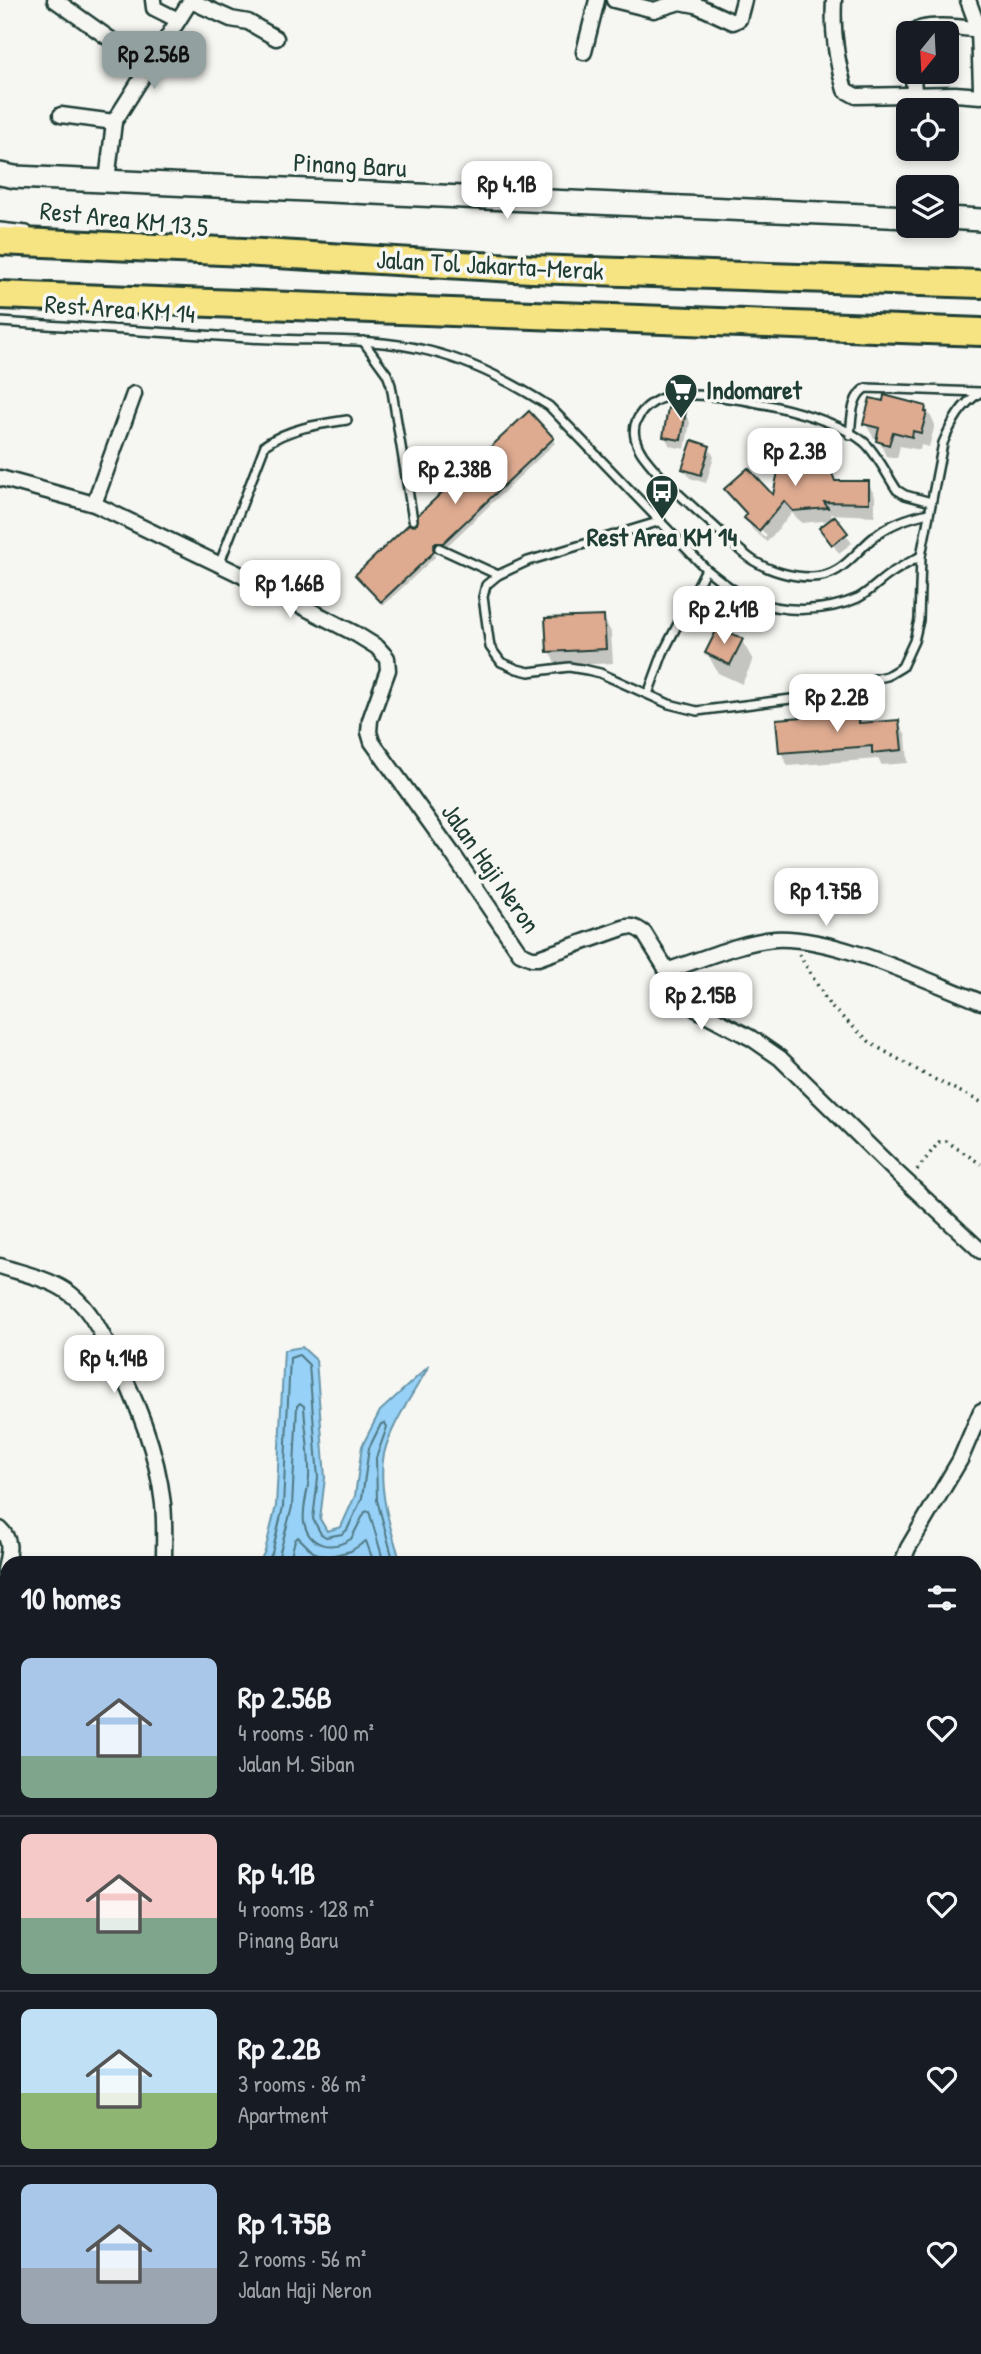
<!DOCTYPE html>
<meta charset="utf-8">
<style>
:root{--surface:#171b24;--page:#20242c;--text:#f1f3f6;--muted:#9ea1a6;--line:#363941;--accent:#92a19f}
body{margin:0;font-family:"Patrick Hand",sans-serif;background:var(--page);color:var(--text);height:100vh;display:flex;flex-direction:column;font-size:26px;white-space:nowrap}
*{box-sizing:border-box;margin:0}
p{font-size:23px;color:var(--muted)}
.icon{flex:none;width:38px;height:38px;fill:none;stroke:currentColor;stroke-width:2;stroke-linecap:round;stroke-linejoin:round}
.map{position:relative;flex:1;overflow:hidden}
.sheet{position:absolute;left:0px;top:1556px;width:982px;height:800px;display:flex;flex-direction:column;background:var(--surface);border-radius:21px 21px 0 0;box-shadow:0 4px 10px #0003}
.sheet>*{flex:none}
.needle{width:46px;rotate:198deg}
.buttons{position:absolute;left:896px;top:21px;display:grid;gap:14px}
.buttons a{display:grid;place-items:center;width:63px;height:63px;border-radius:10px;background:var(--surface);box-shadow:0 4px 10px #0003;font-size:35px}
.price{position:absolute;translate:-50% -60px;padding:0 16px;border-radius:14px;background:#fff;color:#222;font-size:23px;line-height:46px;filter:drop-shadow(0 2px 4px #0008)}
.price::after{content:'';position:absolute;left:50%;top:42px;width:21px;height:16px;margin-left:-10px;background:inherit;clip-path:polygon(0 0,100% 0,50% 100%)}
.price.current{background:var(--accent);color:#111}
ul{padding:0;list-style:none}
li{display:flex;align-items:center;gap:21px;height:175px;padding:0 21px}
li+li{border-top:2px solid var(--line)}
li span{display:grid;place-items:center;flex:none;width:196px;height:140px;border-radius:10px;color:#555}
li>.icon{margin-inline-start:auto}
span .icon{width:84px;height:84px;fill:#fffc;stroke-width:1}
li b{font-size:30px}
h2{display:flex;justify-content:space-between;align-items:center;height:84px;padding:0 21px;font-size:30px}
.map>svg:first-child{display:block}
.water{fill:#97d1f7;stroke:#6796a9;stroke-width:2}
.shadow{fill:#0003;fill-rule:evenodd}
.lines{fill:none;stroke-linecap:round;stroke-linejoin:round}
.shore{stroke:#4f7882;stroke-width:2}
.building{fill:#deab91;stroke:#1f3d34;stroke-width:2}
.service-casing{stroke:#1f3d34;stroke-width:12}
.minor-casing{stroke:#1f3d34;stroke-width:19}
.secondary-casing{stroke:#1f3d34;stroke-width:26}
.motorway-casing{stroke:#1f3d34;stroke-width:32}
.path{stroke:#1f3d34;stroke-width:3.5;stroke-dasharray:2 5;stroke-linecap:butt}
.service{stroke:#f6f6f2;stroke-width:7}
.minor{stroke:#f6f6f2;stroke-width:14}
.secondary{stroke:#f6f6f2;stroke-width:21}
.motorway{stroke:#f6e381;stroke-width:26}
.labels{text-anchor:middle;stroke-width:7;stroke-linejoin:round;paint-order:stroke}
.street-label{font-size:26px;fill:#1f3d34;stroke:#f6f6f2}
.poi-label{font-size:26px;font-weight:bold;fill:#1f3d34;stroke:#f6f6f2;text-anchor:start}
</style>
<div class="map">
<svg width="981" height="2354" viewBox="0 0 981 2354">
<rect width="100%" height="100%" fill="#f6f6f2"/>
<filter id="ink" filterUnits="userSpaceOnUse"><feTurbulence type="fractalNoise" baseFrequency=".0143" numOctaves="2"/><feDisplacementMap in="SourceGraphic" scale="14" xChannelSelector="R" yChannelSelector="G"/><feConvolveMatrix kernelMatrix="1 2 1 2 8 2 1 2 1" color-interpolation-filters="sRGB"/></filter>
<g filter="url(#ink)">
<g class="water">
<path d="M302,1347l14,13 9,118 -5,41 7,12 14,-4 14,-31 7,-50 18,-35 49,-45c-14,25 -43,66 -46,94 -4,35 8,70 18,103h-41l-5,-3 -2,3h-94l6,-12 11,-45 8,-156z"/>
<polygon points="7,2277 7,2348 41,2349 35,2354 0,2354 0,2286"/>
</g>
<g class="shadow">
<polygon points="925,407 934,422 934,428 929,447 921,445 920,450 900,446 897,458 886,456 878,439 874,438 865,423"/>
<polygon points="684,413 690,422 685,449 670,446 665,437"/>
<polygon points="529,414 555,443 446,547 437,547 434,553 435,557 384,605 360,579"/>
<polygon points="709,448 714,457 706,483 690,478 684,469"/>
<path d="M824,457l12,26h32l7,13v20l-45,-2 22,29 -13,10 -18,-24 12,-9 -31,3 -10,-10 -25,29 -14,-12 -7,-12 1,-2 -13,-14 -7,-12 47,9zM753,523l14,12 -2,3 -12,-10z"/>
<polygon points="603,617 611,632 613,663 557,666 549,651"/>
<polygon points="742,641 753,660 742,684 718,673 707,653"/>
<polygon points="858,715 863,724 898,722 906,735 908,763 882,765 878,759 788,766 781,752"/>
</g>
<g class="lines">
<g class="shore">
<polyline points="267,1563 272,1553 283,1507 290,1358 299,1355 309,1365 318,1478 313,1519 321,1534 326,1537 342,1534 347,1530 362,1498 369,1448 381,1424 385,1423 387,1427 376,1458 377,1500 394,1563"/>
<path d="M277,1563l15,-56 5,-101 3,-3 4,3c1,24 6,48 5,72 -1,14 -7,30 -5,44 5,25 27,29 47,17l14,-27 4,-1 15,52"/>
<polyline points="289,1563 295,1540 298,1537 313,1552 326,1557 351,1551 366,1541 374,1563"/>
</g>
</g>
<g class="building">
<polygon points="884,395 926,406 925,412 927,412 921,433 913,431 912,437 893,432 889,445 876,441 879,428 863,424 870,398 883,401"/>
<polygon points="668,408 686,411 681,440 663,437"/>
<polygon points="529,411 554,438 443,543 435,543 433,548 434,552 381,602 355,575 409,524 413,526 417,524 418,515"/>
<polygon points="692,440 710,446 701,475 682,469"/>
<polygon points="799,448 825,455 835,481 869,481 869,503 824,502 828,508 793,511 784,501 759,531 744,518 747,514 724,489 748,468 773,495 780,462"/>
<polygon points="835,516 848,533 832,545 819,528"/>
<polygon points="604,616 606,649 547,652 545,618"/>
<polygon points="718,627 743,639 730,665 705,653"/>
<polygon points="859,713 859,723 899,720 902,750 872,753 872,746 779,753 776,719"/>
</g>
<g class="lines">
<defs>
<g id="service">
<polyline points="0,227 27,230"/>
<path d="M0,322c83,6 166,11 249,16 59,4 122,-2 180,13 41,10 84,32 120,55l157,163c14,11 28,23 45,30 31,15 76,13 107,-1 13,-7 22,-18 35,-26 9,-6 19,-11 28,-16"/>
<polyline points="363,341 387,374 391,385 413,520"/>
<path d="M850,435c2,-16 1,-39 16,-47l114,4"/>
<path d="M928,513c-17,4 -35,10 -49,20 -24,17 -36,45 -69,44 -18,0 -40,-6 -56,-16 -14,-9 -27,-23 -40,-35 -24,-22 -51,-44 -71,-71 -7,-10 -12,-24 -6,-35 6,-14 24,-24 38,-25 48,-3 152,17 189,47 12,10 24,35 33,48l8,5 26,7"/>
<path d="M661,521l-133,40 -30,14 -12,10 -3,12 7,50 11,15 16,7 12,3 40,-5 18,3 13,3 69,31 28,7 94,-12 96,-23 15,-9 12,-26 5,-21 2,-64 22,-113c9,-21 18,-39 38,-51"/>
<polyline points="439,548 498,575"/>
<path d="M219,565l46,-120c24,-17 55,-21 82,-25"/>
<polyline points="648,694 663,653 706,569"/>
</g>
<g id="minor">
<polyline points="55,0 148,66"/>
<polyline points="153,0 154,8 178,20"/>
<polyline points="614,0 654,10 680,2 696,5 733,22 739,19 744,0"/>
<path d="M834,0c-2,32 2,59 11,90l11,6 99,-2 26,2"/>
<polyline points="968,0 979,30 981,88"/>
<polyline points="191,1 231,19 248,22 276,38"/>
<path d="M912,33c12,-11 53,-5 69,-3"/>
<polyline points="584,52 597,0"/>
<polyline points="913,72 914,95"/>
<polyline points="61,115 114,122"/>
<polyline points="107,181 114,122 191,0"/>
<path d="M0,478l94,26 143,69 119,61 21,13 10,11 1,12 -18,50 -1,12 3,10 80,111 68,100 12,5h6l85,-30c9,-3 14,0 21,5l41,66 11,10 55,29 29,20 116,114 85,79"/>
<polyline points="94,504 134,394"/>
<path d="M666,971c32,-10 77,-30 109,-32 59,-3 150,41 206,63"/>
<path d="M0,1266c21,7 46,12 65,24 22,14 33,37 45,59 26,49 47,100 53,155 2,19 1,39 1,59"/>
<path d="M0,1529c13,12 8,25 5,41"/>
<polyline points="902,1563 908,1548 960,1460 981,1411"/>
<polyline points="975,1600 981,1604"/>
<polyline points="978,1687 981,1684"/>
<polyline points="975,2049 981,2054"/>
<polyline points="975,2168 981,2158"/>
<polyline points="561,2354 564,2348"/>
</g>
<g id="secondary">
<polyline points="0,174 15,177 908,217"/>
<polyline points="947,218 981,220"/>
</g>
<g id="motorway">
<polyline points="0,241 244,252 532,269 981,284"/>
<polyline points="0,295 981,332"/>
</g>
</defs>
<use href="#service" class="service-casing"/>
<use href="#minor" class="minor-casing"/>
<use href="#secondary" class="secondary-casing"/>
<use href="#motorway" class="motorway-casing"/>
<g class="path">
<polyline points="799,954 830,1006 872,1044 926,1075 981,1102"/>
<polyline points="917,1170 939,1142 946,1141 981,1164"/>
</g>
<use href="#service" class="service"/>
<use href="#minor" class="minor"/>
<use href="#secondary" class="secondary"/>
<use href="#motorway" class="motorway"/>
</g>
</g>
<defs>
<symbol id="supermarket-pin" viewBox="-11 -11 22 30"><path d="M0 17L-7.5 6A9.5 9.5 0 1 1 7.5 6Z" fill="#1f3d34" stroke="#f6f6f2"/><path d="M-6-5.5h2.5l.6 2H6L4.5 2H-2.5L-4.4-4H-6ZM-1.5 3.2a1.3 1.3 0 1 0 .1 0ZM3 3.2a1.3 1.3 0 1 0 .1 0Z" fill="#fff"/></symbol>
<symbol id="bus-pin" viewBox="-11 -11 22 30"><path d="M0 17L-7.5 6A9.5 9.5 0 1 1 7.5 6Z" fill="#1f3d34" stroke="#f6f6f2"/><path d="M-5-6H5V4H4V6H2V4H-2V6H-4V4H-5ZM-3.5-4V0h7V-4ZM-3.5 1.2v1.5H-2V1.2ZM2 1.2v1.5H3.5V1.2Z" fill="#fff"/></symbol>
</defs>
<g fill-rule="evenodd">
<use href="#supermarket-pin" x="662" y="371" width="38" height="52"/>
<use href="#bus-pin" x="643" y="472" width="38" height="52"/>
</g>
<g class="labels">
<g class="street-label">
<text transform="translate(350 165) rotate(3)" y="9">Pinang Baru</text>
<text transform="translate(124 219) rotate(6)" y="9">Rest Area KM 13,5</text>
<text transform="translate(490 265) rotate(3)" y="9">Jalan Tol Jakarta–Merak</text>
<text transform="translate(120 309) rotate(4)" y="9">Rest Area KM 14</text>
<text transform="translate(491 868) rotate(55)" y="9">Jalan Haji Neron</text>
</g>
<g class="poi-label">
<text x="706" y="399">Indomaret</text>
<text x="662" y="546" text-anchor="middle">Rest Area KM 14</text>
</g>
</g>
</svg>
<div class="buttons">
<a><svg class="needle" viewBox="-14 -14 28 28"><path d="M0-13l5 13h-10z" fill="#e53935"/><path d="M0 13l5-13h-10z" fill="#9ea1a6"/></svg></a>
<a><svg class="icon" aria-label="locate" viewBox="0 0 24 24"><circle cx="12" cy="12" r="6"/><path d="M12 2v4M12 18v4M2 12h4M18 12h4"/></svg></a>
<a><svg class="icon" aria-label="layers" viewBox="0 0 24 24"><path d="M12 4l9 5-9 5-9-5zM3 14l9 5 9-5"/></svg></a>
</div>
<b class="price current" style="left:154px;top:91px">Rp 2.56B</b>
<b class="price" style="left:507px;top:221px">Rp 4.1B</b>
<b class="price" style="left:795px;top:488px">Rp 2.3B</b>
<b class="price" style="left:455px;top:506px">Rp 2.38B</b>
<b class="price" style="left:290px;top:620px">Rp 1.66B</b>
<b class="price" style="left:724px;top:646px">Rp 2.41B</b>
<b class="price" style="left:837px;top:734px">Rp 2.2B</b>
<b class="price" style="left:826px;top:928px">Rp 1.75B</b>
<b class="price" style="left:701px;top:1032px">Rp 2.15B</b>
<b class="price" style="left:114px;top:1395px">Rp 4.14B</b>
<section class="sheet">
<h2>10 homes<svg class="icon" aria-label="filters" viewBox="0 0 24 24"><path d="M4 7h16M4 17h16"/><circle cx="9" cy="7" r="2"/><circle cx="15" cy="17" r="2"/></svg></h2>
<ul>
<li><span style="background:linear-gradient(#a9c7e8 70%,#7fa58c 0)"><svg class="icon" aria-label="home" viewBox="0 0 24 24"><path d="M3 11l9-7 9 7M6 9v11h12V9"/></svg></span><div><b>Rp 2.56B</b><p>4 rooms · 100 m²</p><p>Jalan M. Siban</p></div><svg class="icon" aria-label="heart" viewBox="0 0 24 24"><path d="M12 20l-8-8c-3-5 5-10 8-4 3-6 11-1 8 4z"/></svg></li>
<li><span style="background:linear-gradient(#f6c9c9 60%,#7fa58c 0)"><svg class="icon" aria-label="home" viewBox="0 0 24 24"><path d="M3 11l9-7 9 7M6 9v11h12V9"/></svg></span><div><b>Rp 4.1B</b><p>4 rooms · 128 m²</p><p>Pinang Baru</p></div><svg class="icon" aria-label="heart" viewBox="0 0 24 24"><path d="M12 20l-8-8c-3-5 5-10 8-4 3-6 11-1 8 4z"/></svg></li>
<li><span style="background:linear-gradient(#bfe0f5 60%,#8fb573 0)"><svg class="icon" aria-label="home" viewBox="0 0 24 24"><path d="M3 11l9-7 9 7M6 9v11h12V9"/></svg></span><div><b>Rp 2.2B</b><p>3 rooms · 86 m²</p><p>Apartment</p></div><svg class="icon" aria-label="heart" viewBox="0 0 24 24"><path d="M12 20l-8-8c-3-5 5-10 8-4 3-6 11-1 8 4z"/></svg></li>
<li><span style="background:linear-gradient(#a9c7e8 60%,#9aa5b1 0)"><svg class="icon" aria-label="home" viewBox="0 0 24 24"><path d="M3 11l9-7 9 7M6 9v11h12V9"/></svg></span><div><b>Rp 1.75B</b><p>2 rooms · 56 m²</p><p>Jalan Haji Neron</p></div><svg class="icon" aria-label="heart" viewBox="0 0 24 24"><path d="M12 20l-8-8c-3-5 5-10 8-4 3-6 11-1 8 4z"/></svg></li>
</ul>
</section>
</div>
